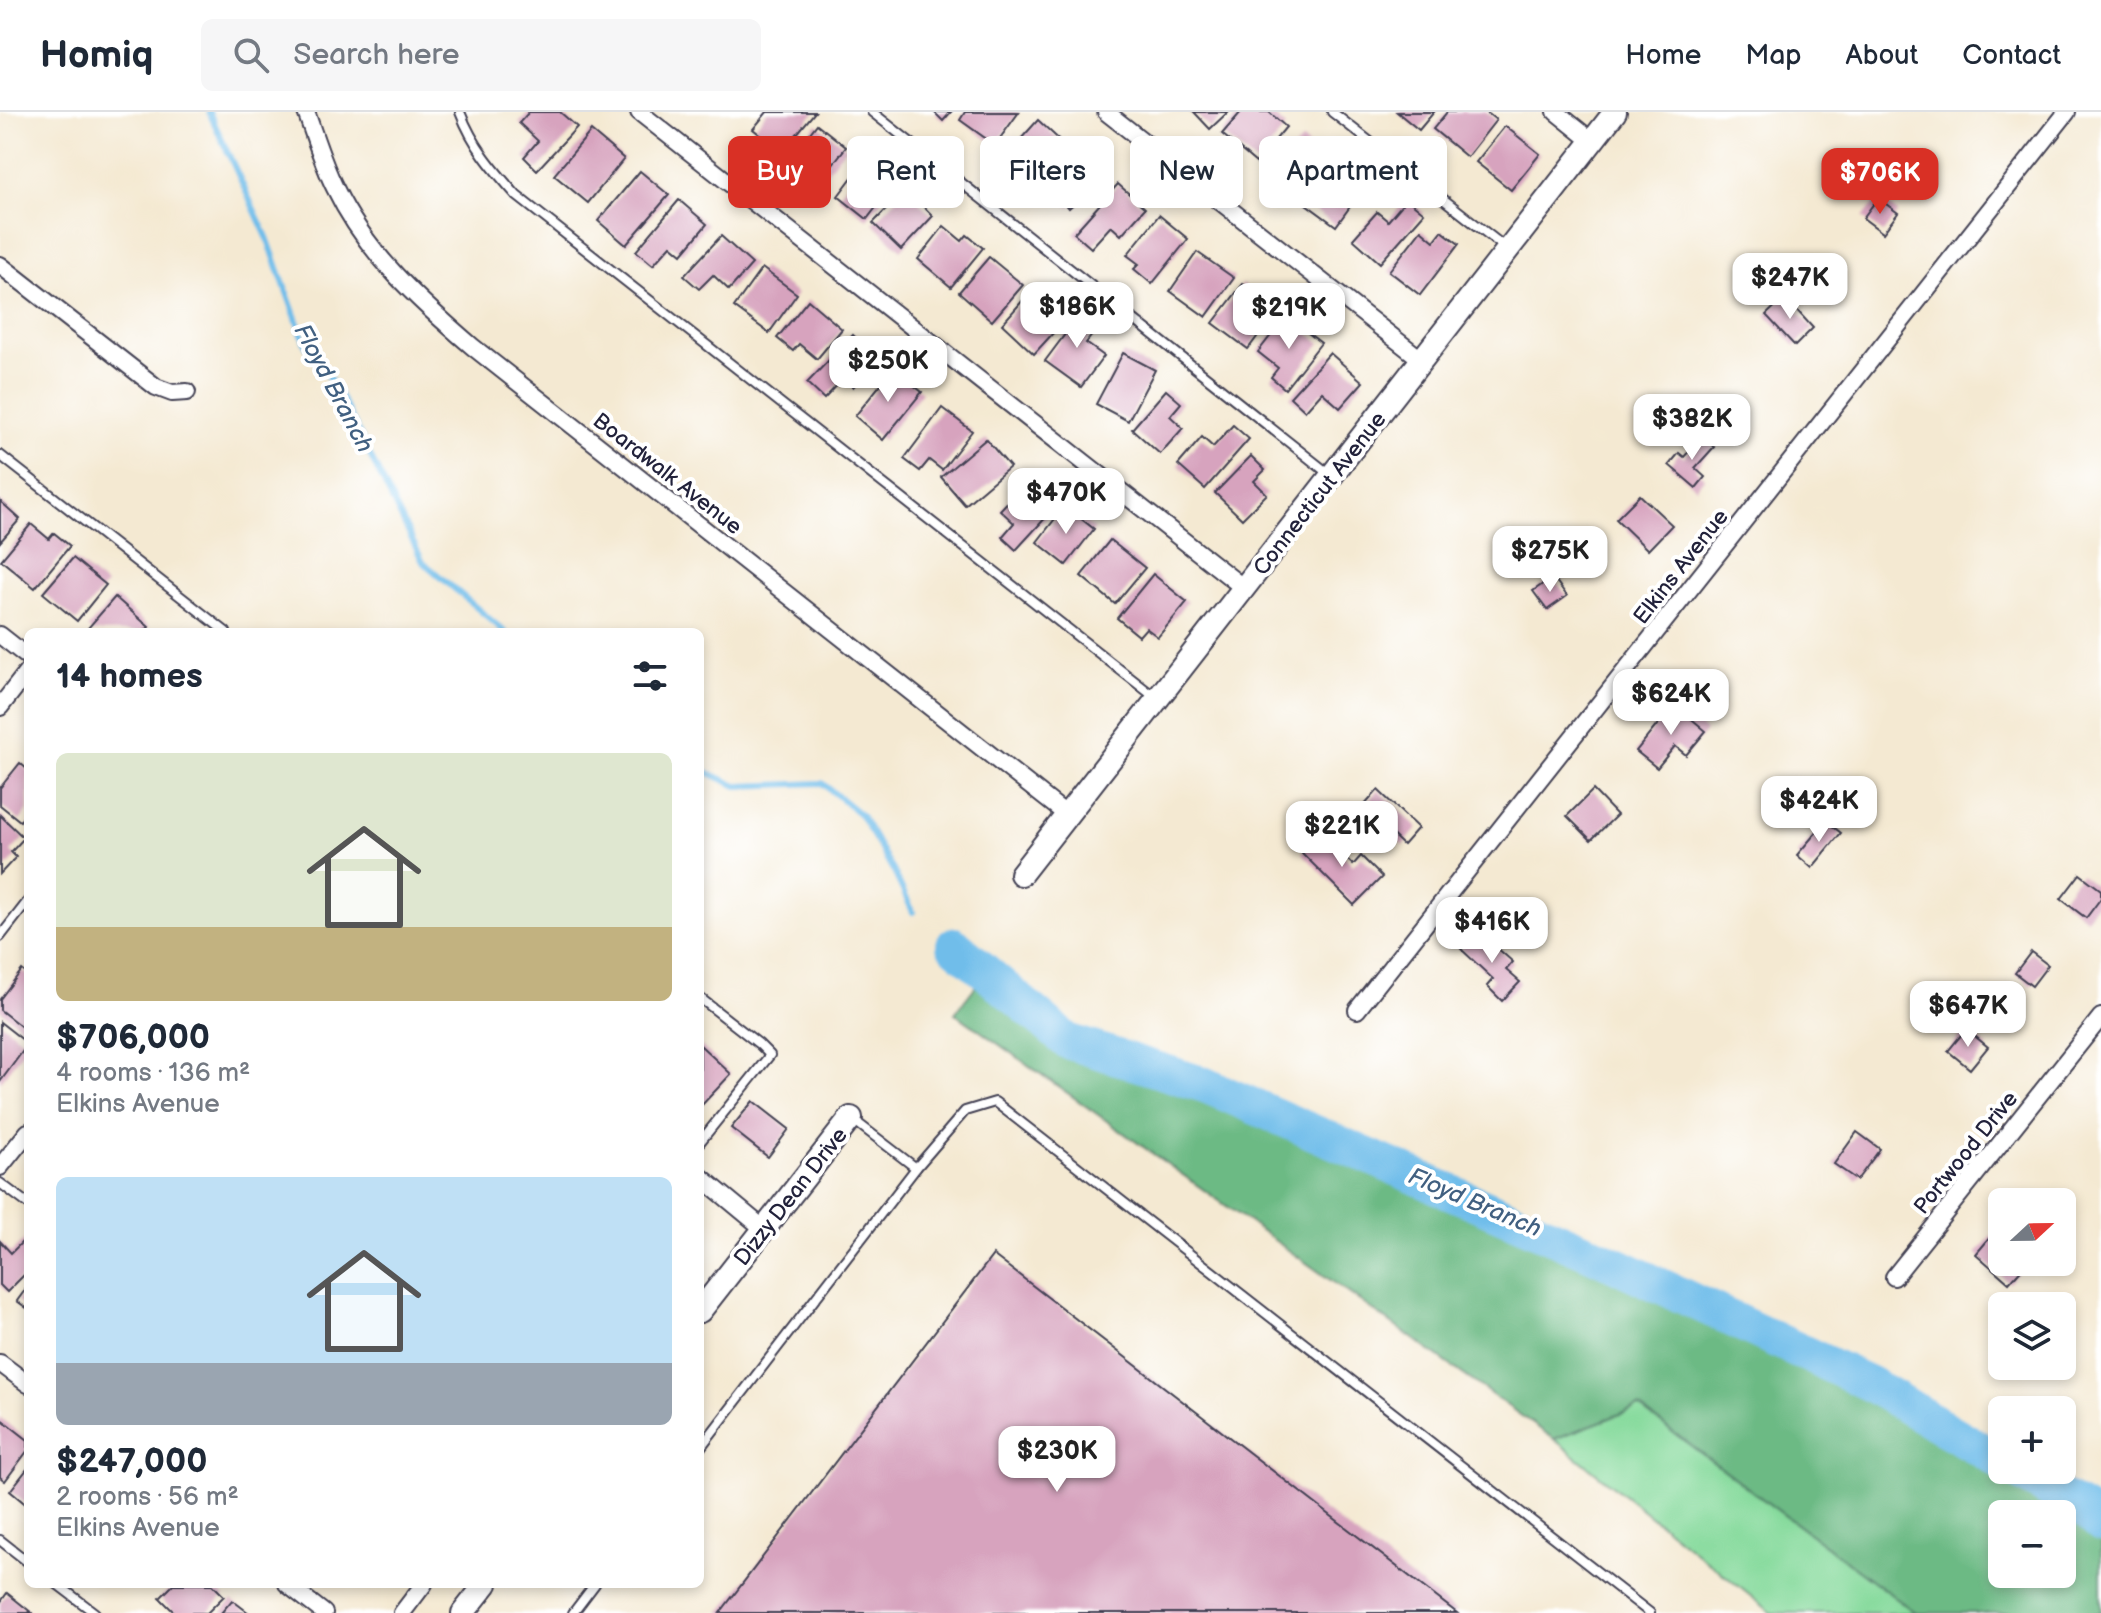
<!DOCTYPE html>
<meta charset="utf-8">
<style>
:root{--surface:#fff;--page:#f6f6f7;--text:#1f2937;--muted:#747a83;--line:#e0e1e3;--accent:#d93025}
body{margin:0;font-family:"Balsamiq Sans",sans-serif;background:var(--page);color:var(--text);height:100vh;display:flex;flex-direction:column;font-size:30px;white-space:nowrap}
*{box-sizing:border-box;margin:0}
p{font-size:26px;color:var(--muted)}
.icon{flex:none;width:44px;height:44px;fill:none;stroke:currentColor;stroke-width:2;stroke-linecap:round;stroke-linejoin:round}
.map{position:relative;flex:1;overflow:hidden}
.sheet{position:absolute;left:24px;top:516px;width:680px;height:960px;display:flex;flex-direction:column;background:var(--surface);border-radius:12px;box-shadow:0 4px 12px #0003}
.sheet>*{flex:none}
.banner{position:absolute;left:728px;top:24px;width:760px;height:72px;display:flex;gap:16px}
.needle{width:52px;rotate:68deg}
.controls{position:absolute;left:1988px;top:1076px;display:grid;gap:16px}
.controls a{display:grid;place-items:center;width:88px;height:88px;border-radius:12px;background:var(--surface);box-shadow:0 4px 12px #0003;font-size:40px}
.price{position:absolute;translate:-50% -68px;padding:0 18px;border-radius:16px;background:#fff;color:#222;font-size:26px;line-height:52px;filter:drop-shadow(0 2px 4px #0008)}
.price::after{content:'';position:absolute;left:50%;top:48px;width:24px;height:18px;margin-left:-12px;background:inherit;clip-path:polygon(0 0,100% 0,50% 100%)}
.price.current{background:var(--accent);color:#fff}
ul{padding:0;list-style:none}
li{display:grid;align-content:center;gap:16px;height:424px;padding:0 32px}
li span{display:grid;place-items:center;height:248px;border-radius:12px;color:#555}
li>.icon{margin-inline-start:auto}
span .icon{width:144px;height:144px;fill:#fffc;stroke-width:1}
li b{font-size:34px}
h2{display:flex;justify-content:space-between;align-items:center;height:96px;padding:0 32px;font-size:34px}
.chip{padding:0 28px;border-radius:12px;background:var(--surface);box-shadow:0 4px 12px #0003;font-size:28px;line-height:72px}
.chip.current{background:var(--accent);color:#fff}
header{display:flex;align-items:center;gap:48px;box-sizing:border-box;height:112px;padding:0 40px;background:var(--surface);border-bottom:2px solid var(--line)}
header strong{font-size:38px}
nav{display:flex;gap:44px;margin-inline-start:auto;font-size:28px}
.search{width:560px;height:72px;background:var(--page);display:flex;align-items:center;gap:20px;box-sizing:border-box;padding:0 28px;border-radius:12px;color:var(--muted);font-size:30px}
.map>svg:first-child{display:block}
.green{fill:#86da9c;stroke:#547e6c;stroke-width:2}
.forest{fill:#6cba84;stroke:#476e60;stroke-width:2;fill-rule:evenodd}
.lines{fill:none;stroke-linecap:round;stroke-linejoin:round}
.stream{stroke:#70bdea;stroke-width:6}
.river{stroke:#70bdea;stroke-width:36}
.building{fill:#d7a3be}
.service-casing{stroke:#424052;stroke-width:12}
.minor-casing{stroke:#424052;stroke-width:20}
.tertiary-casing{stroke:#424052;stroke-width:26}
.service{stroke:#fff;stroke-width:8}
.minor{stroke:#fff;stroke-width:16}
.tertiary{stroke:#fff;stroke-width:22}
.labels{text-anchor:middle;stroke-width:8;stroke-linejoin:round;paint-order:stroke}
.street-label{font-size:22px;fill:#22223b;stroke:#fff}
.water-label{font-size:24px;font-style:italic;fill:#416081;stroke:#fff}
</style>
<header>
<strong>Homiq</strong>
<div class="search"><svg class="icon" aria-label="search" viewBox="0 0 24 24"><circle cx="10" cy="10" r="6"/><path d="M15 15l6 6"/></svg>Search here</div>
<nav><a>Home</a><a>Map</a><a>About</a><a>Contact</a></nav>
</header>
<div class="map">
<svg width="2101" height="1501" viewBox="0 0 2101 1501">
<rect width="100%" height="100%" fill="#fff"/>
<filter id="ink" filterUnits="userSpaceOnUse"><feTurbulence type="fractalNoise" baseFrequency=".0125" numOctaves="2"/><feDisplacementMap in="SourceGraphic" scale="16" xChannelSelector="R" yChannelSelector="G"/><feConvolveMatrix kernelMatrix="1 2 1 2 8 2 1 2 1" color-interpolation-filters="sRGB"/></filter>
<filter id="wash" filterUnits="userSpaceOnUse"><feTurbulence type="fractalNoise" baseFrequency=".006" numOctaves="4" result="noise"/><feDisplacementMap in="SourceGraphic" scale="32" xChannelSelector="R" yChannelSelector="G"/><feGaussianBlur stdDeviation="1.8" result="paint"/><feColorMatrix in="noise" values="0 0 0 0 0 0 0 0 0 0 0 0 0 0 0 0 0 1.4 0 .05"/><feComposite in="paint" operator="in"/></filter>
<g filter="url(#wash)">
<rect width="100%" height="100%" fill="#f4e9d2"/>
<polygon class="green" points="1639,1295 1916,1501 1772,1501 1554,1327"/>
<path class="forest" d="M988,858l101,68 65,26 66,20 88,45 261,120 64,24 110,53 135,55 124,75v14h23l68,41 8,8v94h-185l-277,-206 -85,32 -599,-426zM2002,1402h60v60h-60z"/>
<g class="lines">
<g class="stream">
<polyline points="209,0 267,125 306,234 337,277 423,450 505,520"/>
<polyline points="700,657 737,674 822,671 861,703 894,760 913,800"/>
</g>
<g class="river">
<polyline points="954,833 1067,929 1205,973 1591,1141 1870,1272 2002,1350"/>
<polyline points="2015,1358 2086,1400 2101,1413"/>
</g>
</g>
<g id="blocks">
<g class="building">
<polygon points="529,0 560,0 577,15 537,58 524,45 538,29 519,11"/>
<polygon points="767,0 815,0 782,40 753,17"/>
<polygon points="934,0 951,0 943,9"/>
<polygon points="965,0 1019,0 995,33 960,8"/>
<polygon points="1194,0 1228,0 1210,17"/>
<polygon points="1241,0 1269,0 1286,15 1256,51 1222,22"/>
<polygon points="1397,0 1434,0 1419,18"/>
<polygon points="1447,0 1486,0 1496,8 1467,45 1433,17"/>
<polygon points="1038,8 1066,34 1022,82 1008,69 1025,50 1011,38"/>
<polygon points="817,12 846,35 818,71 789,48"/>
<polygon points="1505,14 1540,42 1511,78 1476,50"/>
<polygon points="591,19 624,47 588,91 554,63"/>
<polygon points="1303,28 1329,55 1296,86 1270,59"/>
<polygon points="875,35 905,58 867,107 838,84"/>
<polygon points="1077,39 1102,66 1069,96 1045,69"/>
<polygon points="1341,45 1370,67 1336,114 1306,92"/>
<polygon points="640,59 669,83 626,133 598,109"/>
<polygon points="918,65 931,78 919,90 933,104 901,138 873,111"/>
<polygon points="1118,72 1145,96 1121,123 1111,114 1091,136 1074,121"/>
<polygon points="1878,86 1898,101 1883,121 1863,106"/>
<polygon points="1407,87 1424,101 1380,151 1353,127 1377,100 1388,109"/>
<polygon points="679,88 707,112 682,142 671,133 653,153 636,139"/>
<polygon points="1159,103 1188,127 1152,172 1134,157 1139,152 1127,143"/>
<polygon points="944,114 962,129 967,123 983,136 951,175 918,147"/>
<polygon points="1421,118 1434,129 1442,119 1459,132 1420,183 1389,159"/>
<polygon points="721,124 752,152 729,178 713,163 699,177 684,164"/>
<polygon points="1197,140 1234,166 1206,205 1170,179"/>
<polygon points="989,145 1023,173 992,209 959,180"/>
<polygon points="762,156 797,182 769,221 734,195"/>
<polygon points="1243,172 1277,198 1248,237 1213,211"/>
<polygon points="1032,178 1065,208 1034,242 1002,212"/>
<polygon points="1785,185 1813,216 1795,234 1766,203"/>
<polygon points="808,188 842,217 817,247 799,232 793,239 777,226"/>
<polygon points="1084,197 1102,210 1086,231 1104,244 1081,275 1045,249"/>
<polygon points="1286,204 1321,231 1285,277 1271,265 1278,256 1258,240"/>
<polygon points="853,223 879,248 853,275 844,266 824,287 807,271"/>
<polygon points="1123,241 1155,258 1128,309 1096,292"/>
<polygon points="1330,241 1363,270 1340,296 1322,280 1305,299 1290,285"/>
<polygon points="893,257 922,280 883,328 855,304"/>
<polygon points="1166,278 1181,291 1170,304 1183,316 1160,342 1132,317"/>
<polygon points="942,296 972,319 942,358 929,348 920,359 904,347"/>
<polygon points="1233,313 1249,327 1205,377 1178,353 1202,325 1213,335"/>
<polygon points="1702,325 1714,335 1695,356 1705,365 1696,376 1669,353 1679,341 1684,345"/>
<polygon points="986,327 1010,355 965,393 941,365"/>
<polygon points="1251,344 1265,358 1254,369 1267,382 1242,407 1215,381"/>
<polygon points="1032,364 1060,390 1016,438 1002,425 1014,411 1000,398"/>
<polygon points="1640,383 1672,413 1648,438 1616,407"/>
<polygon points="0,389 20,407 0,430"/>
<polygon points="1065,394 1094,417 1066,453 1037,430"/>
<polygon points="31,412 49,427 54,421 70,434 35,476 1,448"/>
<polygon points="1110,428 1145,456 1115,492 1081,464"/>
<polygon points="73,446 106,473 77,509 43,481"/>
<polygon points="1153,462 1187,490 1158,525 1146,516 1139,524 1117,506"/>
<polygon points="1553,465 1567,484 1547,498 1533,479"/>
<polygon points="115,485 149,515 144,520 93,520 88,516"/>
<polygon points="1674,592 1706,619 1686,643 1675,634 1657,656 1636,639"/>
<polygon points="20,651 28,658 28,698 20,709 0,693 0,676"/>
<polygon points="1378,678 1418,716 1403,733 1363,695"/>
<polygon points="1593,678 1617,703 1591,728 1567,704"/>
<polygon points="0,703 24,726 11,740 16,745 0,762"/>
<polygon points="1826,709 1841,721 1812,756 1797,743"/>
<polygon points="1321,721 1353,753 1361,744 1382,765 1354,793 1302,741"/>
<polygon points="2080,762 2101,778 2101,786 2086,806 2061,787"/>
<polygon points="1478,819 1513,850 1506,858 1520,870 1502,889 1487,874 1493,867 1461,837"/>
<polygon points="2031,840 2048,853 2032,874 2015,861"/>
<polygon points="22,858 28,863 28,920 0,898 0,887"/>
<polygon points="0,910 28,932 0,970"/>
<polygon points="1966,917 1988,935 1970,957 1948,939"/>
<polygon points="700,933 731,962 700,995"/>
<polygon points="753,989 789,1017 768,1045 731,1016"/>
<polygon points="1857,1020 1880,1037 1857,1068 1834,1052"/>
<polygon points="1992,1123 2002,1131 2002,1150 2026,1152 2009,1171 1976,1142"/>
<polygon points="27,1125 28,1159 7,1180 0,1173 0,1129 11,1141"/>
<polygon points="993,1143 1457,1501 720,1501"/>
<polygon points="28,1174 28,1197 17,1189"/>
<polygon points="0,1306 28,1328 28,1338 5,1369 0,1365"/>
<polygon points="28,1356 28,1394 10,1379"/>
<polygon points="174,1472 212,1472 224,1484 207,1501 175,1501 160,1486"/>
<polygon points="7,1481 32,1501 0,1501 0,1491"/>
<polygon points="232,1488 249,1501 221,1501"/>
</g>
</g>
</g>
<g filter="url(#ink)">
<use href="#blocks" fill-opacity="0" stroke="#424052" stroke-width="2"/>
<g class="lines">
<defs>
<g id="service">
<path d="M460,0c13,34 33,57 57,84l639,502"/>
<polyline points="872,0 1329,362"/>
<polyline points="1332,0 1507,137"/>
<polyline points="0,343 226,520"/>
<polyline points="0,825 28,789"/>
<polyline points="700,886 759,932 770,943 700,1030"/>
<polyline points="851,1006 916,1056 965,999 995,990 1650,1501"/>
<polyline points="0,1071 28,1092"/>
<polyline points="700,1336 916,1056"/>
<polyline points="0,1428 28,1450"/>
<polyline points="57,1472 95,1501"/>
<polyline points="573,1501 595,1472"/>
</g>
<g id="minor">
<path d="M306,0c9,25 17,52 29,76 31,65 84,113 138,159l594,468"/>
<polyline points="639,0 1245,477"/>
<polyline points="1106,0 1422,248"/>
<polyline points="1556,0 1592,29"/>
<polyline points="0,153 156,275 172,281 187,280"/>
<polyline points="0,523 28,545"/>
<polyline points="0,595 28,559"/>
<polyline points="1357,898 2067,0"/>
<polyline points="0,1055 28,1020"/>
<polyline points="700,1064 764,1117"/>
<polyline points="1894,1165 2101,905"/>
<polyline points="0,1251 28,1272"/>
<polyline points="287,1472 324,1501"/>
<polyline points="402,1501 424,1472"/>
</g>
<g id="tertiary">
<polyline points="1021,762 1615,0"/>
<polyline points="700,1199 851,1006"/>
<polyline points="463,1501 486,1472"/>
</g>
</defs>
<use href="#service" class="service-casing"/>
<use href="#minor" class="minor-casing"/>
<use href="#tertiary" class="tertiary-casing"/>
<use href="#service" class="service"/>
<use href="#minor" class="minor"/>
<use href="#tertiary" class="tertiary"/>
</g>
</g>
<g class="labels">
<g class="street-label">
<text transform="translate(668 361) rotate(38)" y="8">Boardwalk Avenue</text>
<text transform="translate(1319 381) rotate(-52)" y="8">Connecticut Avenue</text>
<text transform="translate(1680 454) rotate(-52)" y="8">Elkins Avenue</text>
<text transform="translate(1965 1040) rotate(-51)" y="8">Portwood Drive</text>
<text transform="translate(790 1084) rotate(-52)" y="8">Dizzy Dean Drive</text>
</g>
<g class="water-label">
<text transform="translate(334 276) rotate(62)" y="8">Floyd Branch</text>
<text transform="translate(1475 1090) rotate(23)" y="8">Floyd Branch</text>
</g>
</g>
</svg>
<div class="controls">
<a><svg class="needle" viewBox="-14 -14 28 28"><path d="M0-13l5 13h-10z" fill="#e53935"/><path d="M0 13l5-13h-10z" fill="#747a83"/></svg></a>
<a><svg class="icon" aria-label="layers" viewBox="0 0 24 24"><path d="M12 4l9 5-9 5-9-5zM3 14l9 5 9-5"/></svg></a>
<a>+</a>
<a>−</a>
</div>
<b class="price current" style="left:1880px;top:104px">$706K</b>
<b class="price" style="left:1790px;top:209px">$247K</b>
<b class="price" style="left:1077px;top:238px">$186K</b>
<b class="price" style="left:1289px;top:239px">$219K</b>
<b class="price" style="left:888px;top:292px">$250K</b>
<b class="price" style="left:1692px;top:350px">$382K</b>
<b class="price" style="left:1066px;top:424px">$470K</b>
<b class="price" style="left:1550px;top:482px">$275K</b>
<b class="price" style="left:1671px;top:625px">$624K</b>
<b class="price" style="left:1819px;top:732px">$424K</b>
<b class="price" style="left:1342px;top:757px">$221K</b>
<b class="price" style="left:1492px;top:853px">$416K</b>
<b class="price" style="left:1968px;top:937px">$647K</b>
<b class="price" style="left:1057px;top:1382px">$230K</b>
<div class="banner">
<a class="chip current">Buy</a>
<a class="chip">Rent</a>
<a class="chip">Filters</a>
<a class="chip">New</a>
<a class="chip">Apartment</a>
</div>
<section class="sheet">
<h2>14 homes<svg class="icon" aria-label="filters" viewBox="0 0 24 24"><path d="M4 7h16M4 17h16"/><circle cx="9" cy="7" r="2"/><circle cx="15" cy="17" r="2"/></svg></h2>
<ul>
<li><span style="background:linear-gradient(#dfe7d0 70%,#c2b280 0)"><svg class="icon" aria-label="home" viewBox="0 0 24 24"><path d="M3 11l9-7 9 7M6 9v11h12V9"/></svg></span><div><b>$706,000</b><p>4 rooms · 136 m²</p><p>Elkins Avenue</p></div></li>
<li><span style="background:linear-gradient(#bfe0f5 75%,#9aa5b1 0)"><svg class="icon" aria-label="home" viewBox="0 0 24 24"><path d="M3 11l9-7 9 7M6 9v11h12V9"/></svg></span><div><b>$247,000</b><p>2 rooms · 56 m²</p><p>Elkins Avenue</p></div></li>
</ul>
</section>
</div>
